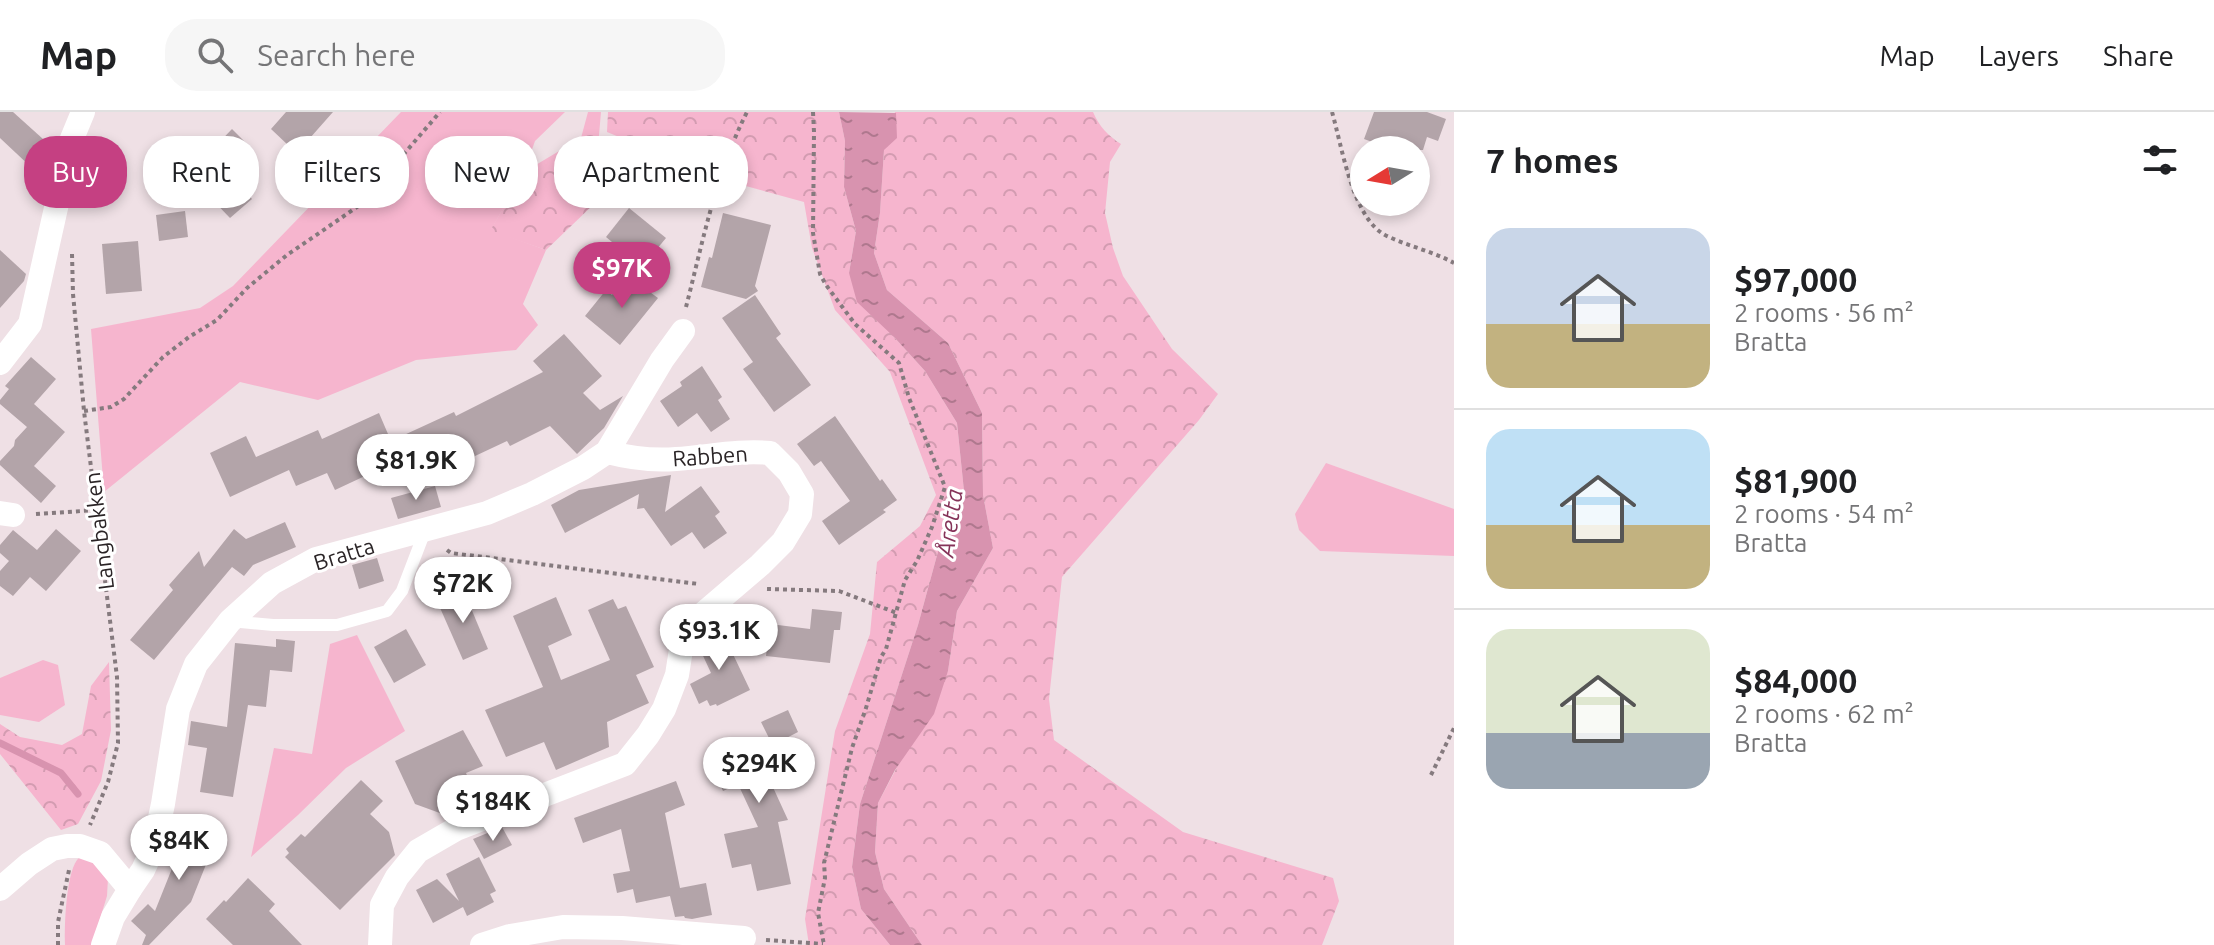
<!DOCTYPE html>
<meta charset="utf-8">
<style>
:root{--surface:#fff;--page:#f6f6f6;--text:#202124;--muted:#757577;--line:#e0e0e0;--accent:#c54082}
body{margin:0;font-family:Ubuntu,sans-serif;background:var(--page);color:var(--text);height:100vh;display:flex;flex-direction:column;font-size:30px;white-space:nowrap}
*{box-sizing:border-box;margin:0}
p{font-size:26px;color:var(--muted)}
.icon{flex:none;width:44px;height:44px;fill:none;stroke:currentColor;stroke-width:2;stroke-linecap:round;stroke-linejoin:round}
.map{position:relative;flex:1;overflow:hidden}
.sheet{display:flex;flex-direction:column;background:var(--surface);width:760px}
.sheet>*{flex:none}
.banner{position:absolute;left:24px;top:24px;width:760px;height:72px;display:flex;gap:16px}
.needle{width:52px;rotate:259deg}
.tools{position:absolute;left:1350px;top:24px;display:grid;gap:16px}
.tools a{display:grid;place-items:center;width:80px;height:80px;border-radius:50%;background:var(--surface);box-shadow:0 4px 12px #0003;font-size:40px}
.price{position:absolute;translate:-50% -68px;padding:0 18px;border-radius:28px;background:#fff;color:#222;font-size:26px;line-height:52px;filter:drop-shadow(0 2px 4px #0008)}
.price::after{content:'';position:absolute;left:50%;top:48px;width:24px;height:18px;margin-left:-12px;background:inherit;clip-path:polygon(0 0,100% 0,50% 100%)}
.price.selected{background:var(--accent);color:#fff}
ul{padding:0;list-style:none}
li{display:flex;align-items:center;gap:24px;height:200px;padding:0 32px}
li+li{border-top:2px solid var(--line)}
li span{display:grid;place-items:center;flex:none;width:224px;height:160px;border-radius:24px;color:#555}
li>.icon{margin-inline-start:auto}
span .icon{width:96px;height:96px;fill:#fffc;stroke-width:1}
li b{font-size:34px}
h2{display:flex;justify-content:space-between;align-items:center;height:96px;padding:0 32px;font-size:34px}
.tag{padding:0 28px;border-radius:32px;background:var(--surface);box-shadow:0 4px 12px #0003;font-size:28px;line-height:72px}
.tag.selected{background:var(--accent);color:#fff}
header{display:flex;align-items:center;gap:48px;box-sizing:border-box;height:112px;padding:0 40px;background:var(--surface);border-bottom:2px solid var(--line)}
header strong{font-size:38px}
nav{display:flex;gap:44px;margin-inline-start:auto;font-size:28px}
.search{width:560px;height:72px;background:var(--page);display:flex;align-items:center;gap:20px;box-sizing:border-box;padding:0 28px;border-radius:32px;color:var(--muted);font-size:30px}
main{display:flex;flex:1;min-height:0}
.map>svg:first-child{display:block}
.green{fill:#f6b5ce}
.forest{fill:url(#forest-crowns)}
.water{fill:url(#water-ripples)}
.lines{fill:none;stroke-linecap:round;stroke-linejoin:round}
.stream{stroke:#d893af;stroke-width:7}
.building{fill:#b3a4a9}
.path{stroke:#857a7e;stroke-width:4;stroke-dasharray:4 4;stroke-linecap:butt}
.lane{stroke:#fff;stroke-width:12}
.street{stroke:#fff;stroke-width:24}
.labels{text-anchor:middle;stroke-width:6;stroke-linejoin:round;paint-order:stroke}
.street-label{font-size:22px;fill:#2a2426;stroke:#fff}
.water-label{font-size:24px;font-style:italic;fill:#853359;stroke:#fff}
</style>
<header>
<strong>Map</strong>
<div class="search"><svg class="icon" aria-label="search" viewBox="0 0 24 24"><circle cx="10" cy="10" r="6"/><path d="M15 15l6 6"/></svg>Search here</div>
<nav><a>Map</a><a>Layers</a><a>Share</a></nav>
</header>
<main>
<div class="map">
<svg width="1454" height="833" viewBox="0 0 1454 833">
<defs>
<pattern id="forest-crowns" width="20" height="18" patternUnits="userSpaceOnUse" patternTransform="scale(2)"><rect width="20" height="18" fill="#f6b5ce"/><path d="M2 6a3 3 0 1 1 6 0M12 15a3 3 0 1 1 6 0" fill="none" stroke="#d39cb1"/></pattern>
<pattern id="water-ripples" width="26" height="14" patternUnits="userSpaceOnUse" patternTransform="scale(2)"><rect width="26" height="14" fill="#d893af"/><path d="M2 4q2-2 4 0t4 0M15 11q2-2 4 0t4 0" fill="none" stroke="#af788e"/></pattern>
</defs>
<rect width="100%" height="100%" fill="#efe0e5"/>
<g class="green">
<polygon points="401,0 565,0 535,29 524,60 491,118 546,138 523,192 538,213 516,238 416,248 318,288 240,270 104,380 91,217 200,196 233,174"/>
<polygon points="1326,351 1454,397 1454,444 1320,439 1299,418 1295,402"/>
<polygon points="357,523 405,619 346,656 298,703 251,745 274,636 312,642 330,532"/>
<polygon points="43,548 58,553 65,593 39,610 0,603 0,566"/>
<path d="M89,744l19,22 -1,18 -15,49h-27c-1,-18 1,-70 12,-85 3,-4 6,-4 12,-4z"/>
</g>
<g class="forest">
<polygon points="588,0 601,0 593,93 546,138 490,119 524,60 581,26"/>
<polygon points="608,0 839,0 845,29 844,75 856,119 849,161 894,225 925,259 957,311 964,379 939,436 918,513 860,692 852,755 861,797 890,833 809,833 805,807 835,619 870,522 877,450 920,414 936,383 890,260 835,198 812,136 804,90 724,68 607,20"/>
<path d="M895,0h198c6,14 15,24 28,32l-11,18 -5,51 8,35 10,28 49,73 46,45 -19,26 -137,157 -13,122 5,41 129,92 150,46 6,23 -17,44h-400l-38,-56 -9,-37 3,-49 70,-132 9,-60 36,-63 -10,-53 -1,-82 -34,-70 -61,-53 -13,-37 6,-40 4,-63z"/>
<polygon points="109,550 111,618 101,669 78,712 61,718 0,642 0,612 20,625 62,633 82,622 91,574"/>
</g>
<polygon class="water" points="839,0 896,1 897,26 884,38 880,101 874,141 887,178 948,231 982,301 983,383 993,436 957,499 948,559 934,602 895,658 878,691 875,740 884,777 922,833 890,833 861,797 852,755 860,692 918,513 939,436 964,379 957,311 925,259 894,225 857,190 849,161 856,119 844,75 845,29"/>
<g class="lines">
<polyline class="stream" points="0,631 61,661 78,682"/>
</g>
<g class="building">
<polygon points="0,0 13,0 53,36 33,57 0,26"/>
<polygon points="286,0 333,0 302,35 294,28 289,34 271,17"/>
<polygon points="1374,0 1427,0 1446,7 1438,29 1427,25 1423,38 1394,38 1364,27"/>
<polygon points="232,17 251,36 230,58 210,40"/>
<polygon points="228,59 252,87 230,106 205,80"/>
<polygon points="629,96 666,126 642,155 606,125"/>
<polygon points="185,99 188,125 159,129 156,103"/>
<polygon points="723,101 771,113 755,174 758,179 746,187 701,175 709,145 712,146"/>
<polygon points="138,129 142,179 106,182 102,132"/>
<polygon points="0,138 26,162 24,169 0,196"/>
<polygon points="628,164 658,186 620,233 585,204 606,178 612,183"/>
<polygon points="755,183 781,222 776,226 811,273 774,300 743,257 753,250 722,206"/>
<polygon points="564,222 602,264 583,281 600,298 623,284 604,316 577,342 550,314 510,334 507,329 441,360 429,334 335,378 327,361 296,374 289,358 230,385 210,341 246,324 256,345 318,318 322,327 379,301 391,329 454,300 456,304 543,260 533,249"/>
<polygon points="31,245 56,267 34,292 65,320 34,354 56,374 41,391 0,353 0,349 14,334 15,328 27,315 0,292 0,288 9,277 5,274"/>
<polygon points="702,254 722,285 718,288 730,307 711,320 697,301 678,315 660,289 682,274 680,270"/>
<polygon points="835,304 880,369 882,367 897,388 883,398 886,400 839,433 822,409 850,389 821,349 814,354 797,332"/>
<polygon points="671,363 665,400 701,374 720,400 715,404 727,421 704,437 692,420 671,434 644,396 637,397 639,382 565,421 551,393 579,378"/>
<polygon points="435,374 441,395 398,407 391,386"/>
<polygon points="285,410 296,435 253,453 244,464 232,455 154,548 130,528 173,478 169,473 199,439 204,455 234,417 246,427"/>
<polygon points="56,417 81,439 46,479 30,465 13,484 0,474 0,459 9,449 0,441 0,433 13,418 37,438"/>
<polygon points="377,446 384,469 359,477 352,453"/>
<polygon points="463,477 488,537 463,548 437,489"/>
<polygon points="556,485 572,523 548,534 561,568 610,548 588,498 613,487 618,497 626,494 654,555 636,563 649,591 607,610 609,635 556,658 544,630 506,645 485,598 543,575 513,504"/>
<polygon points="812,497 842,500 840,518 834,518 830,551 766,544 770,512 810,517"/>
<polygon points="406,517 426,553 394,571 374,535"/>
<polygon points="721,517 750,578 717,594 716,592 710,594 707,588 699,592 690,572 711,561 698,533 700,527"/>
<polygon points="276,527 295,529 292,560 270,558 266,595 248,593 233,685 200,680 207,636 188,633 191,609 227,615 235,531 276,535"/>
<polygon points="788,598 798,620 773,633 782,653 766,660 788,708 778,710 791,772 757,779 751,752 732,756 724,722 758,715 738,672 723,679 711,652 769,626 761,610"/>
<polygon points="463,618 483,654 466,661 479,692 448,704 415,692 395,649"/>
<polygon points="361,668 383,689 370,702 389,720 395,743 340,798 285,745 289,741 286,737 301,722 305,725"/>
<polygon points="676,669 685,693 665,701 680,776 706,771 712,803 692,807 685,806 684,804 675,805 670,784 636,791 633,777 617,781 613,762 630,759 621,717 583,731 574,706"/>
<polygon points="191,709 219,720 191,790 149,833 142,833 146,823 131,809 148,792 155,799"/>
<polygon points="502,715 512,733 484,747 473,727"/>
<polygon points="479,745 496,779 490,782 494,790 467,804 463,795 433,811 416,778 437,767 459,789 446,762"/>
<polygon points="248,766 275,792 269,799 302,833 233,833 206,807 224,788 226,790"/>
</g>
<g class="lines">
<g class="path">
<polyline points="813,0 814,20 813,121 820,162 826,173 855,212 899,251 909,286 945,375 932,415 917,449 905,468 886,537 881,545 866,596 852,636 824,751 825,766 818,801 824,833"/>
<path d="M1332,0c10,34 20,105 53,123 22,11 47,16 69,28"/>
<polyline points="72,142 73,182 84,299 117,565 118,631 108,670 90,713"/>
<path d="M686,195c17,-66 30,-134 61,-195"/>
<polyline points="84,299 111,295 124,287 163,245 189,225 217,208 247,176 287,143 360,93 440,0"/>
<polyline points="36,402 97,398"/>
<polyline points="447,438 451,441 699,472"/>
<polyline points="767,477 839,479 897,501"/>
<polyline points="1431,663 1454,616"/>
<polyline points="766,828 823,832"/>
<polyline points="58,833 58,810 69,758"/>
</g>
<polyline class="lane" points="230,509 273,513 337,513 387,499 402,479 425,419"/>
<g class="street">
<polyline points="0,251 30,212 71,29 83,0"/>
<polyline points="0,401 13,403"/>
<polyline points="0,777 29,752 52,737 67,734 80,734 100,741 130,777 113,805 103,833"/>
<polyline points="130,777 143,758 154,734 163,692 178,597 196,552 230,509 272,471 316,447 487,401 532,382 583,356 607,340 662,248 683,219"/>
<path d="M380,833l2,-40 15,-28 21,-26 38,-22 169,-65 23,-29 16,-26 13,-34 5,-32 9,-19 69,-59 23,-23 17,-28 2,-20 -13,-22 -19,-19c-32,-3 -62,4 -94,6 -24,2 -46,-1 -69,-7"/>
<polyline points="482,833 510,824 563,815 622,816 744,826"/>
</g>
</g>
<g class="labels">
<g class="street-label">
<text transform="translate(710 344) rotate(-4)" y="8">Rabben</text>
<text transform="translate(99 419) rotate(-97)" y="8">Langbakken</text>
<text transform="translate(344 442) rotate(-17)" y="8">Bratta</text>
</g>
<g class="water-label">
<text transform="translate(950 411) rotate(-82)" y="8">Åretta</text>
</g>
</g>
</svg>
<div class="tools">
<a><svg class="needle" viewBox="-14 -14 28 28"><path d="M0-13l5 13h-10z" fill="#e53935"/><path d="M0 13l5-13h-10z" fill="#757577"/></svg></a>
</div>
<b class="price selected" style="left:622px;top:198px">$97K</b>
<b class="price" style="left:416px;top:390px">$81.9K</b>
<b class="price" style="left:463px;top:513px">$72K</b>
<b class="price" style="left:719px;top:560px">$93.1K</b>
<b class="price" style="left:759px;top:693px">$294K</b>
<b class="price" style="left:493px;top:731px">$184K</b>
<b class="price" style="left:179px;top:770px">$84K</b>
<div class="banner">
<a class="tag selected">Buy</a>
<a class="tag">Rent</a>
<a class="tag">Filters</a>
<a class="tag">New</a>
<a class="tag">Apartment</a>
</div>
</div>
<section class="sheet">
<h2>7 homes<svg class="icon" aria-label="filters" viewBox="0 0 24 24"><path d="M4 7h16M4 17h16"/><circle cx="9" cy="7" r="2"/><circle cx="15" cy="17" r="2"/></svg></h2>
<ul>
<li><span style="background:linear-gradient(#c9d6e8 60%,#c2b280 0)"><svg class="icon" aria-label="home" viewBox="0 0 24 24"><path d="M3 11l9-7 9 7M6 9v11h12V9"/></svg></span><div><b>$97,000</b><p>2 rooms · 56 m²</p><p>Bratta</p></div></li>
<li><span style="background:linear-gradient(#bfe0f5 60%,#c2b280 0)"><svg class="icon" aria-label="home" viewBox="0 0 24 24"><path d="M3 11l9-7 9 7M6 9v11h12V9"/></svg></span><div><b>$81,900</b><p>2 rooms · 54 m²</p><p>Bratta</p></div></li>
<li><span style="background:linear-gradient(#dfe7d0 65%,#9aa5b1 0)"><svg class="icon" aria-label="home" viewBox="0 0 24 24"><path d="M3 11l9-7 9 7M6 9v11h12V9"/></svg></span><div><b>$84,000</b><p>2 rooms · 62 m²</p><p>Bratta</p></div></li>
</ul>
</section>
</main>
